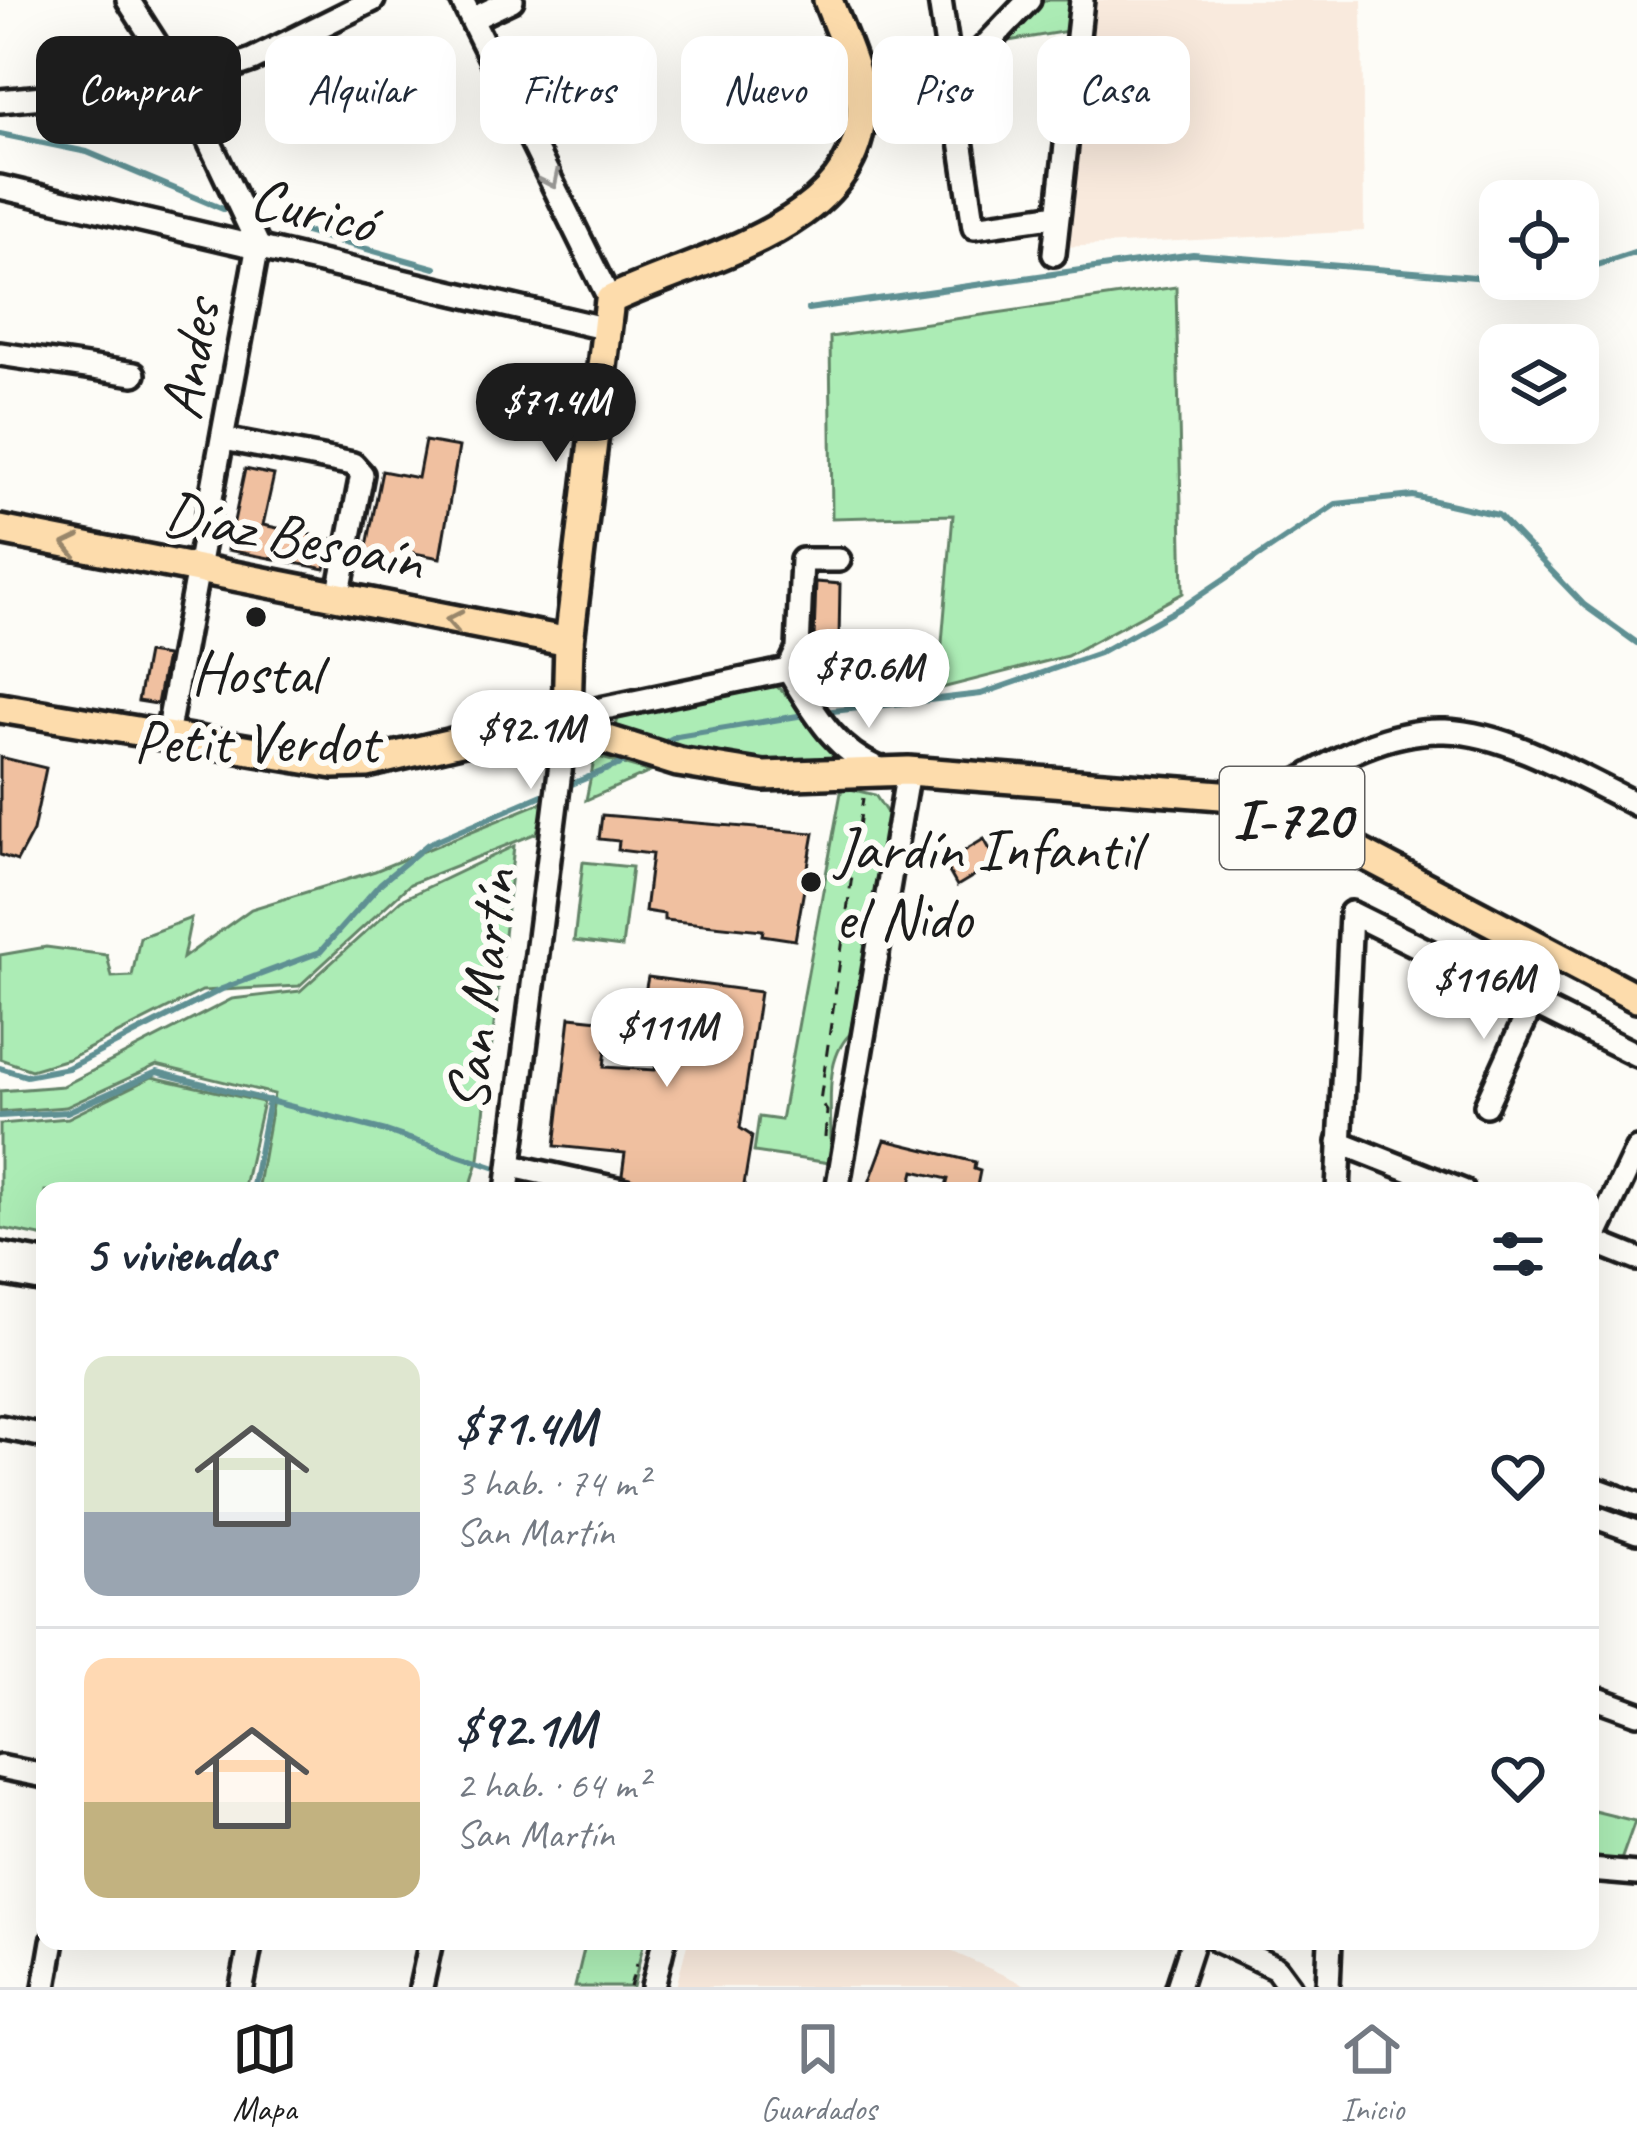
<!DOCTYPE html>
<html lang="es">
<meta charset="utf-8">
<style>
:root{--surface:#fff;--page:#f2f2f3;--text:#1f2937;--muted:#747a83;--line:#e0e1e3;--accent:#1c1c1c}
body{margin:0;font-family:Caveat,sans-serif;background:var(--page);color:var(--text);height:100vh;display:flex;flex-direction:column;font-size:45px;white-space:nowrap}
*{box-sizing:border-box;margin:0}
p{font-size:39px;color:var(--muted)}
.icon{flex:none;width:66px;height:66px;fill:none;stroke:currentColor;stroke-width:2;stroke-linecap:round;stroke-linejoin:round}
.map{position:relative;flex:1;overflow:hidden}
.details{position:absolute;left:36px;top:1182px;width:1563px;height:768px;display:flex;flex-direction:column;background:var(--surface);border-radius:24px;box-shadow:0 12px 48px #0002}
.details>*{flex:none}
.guide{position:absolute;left:36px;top:36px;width:1566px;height:108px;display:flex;gap:24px}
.controls{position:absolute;left:1479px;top:180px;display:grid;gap:24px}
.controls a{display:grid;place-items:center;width:120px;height:120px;border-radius:24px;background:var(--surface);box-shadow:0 12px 48px #0002;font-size:60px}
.price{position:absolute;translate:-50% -102px;padding:0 27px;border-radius:42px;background:#fff;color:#222;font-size:39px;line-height:78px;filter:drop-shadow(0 3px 6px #0008)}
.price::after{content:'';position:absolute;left:50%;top:72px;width:36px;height:27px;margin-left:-18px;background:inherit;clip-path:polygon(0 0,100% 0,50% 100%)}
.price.selected{background:var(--accent);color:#fff}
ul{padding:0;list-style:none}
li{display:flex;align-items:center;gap:36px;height:300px;padding:0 48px}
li+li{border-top:3px solid var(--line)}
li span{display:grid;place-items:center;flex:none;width:336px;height:240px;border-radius:24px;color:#555}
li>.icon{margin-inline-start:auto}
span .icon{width:144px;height:144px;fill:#fffc;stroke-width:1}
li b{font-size:51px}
h2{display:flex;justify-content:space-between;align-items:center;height:144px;padding:0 48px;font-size:51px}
.pill{padding:0 42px;border-radius:24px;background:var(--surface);box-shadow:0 12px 48px #0002;font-size:42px;line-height:108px}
.pill.selected{background:var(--accent);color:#fff}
.tabs{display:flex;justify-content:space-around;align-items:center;height:168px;border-top:3px solid var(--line);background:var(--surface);font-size:33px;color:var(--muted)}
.tabs a{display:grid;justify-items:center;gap:6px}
.tabs .selected{color:var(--accent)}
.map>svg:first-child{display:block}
.built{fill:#f9eadd}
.green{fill:#acecb5;stroke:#648468;stroke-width:3}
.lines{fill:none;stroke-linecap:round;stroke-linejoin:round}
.stream{stroke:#5f9093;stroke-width:6}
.building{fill:#f0c0a0;stroke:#1c1c1c;stroke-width:3}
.minor-casing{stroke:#1c1c1c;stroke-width:30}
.major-casing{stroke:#1c1c1c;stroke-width:36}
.path{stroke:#1c1c1c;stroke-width:3;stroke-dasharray:12 9;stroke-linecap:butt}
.minor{stroke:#fdfcf7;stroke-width:21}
.major{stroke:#fddcac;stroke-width:27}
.oneway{stroke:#989794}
.oneway2{stroke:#98866b}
.poi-dot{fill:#1c1c1c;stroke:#fdfcf7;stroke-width:4.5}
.labels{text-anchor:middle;stroke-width:12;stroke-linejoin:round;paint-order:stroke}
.shield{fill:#fdfcf7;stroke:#605f5e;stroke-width:3}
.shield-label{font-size:57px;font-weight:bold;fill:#1c1c1c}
.street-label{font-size:60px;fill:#1c1c1c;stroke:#fdfcf7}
.poi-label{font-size:60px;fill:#1c1c1c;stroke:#fdfcf7}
</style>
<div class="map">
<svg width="1637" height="1987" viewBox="0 0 1637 1987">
<rect width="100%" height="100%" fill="#fdfcf7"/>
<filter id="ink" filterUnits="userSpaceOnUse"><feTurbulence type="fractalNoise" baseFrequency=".00833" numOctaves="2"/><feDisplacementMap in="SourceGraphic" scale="24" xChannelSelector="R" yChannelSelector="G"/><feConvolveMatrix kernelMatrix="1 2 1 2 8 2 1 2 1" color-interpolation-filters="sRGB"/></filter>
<g filter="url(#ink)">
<g class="built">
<polygon points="1087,0 1362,0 1364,231 1064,247"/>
<polygon points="688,1941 929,1941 1030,1987 676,1987"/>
</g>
<g class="green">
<polygon points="1044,0 1073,0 1068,31 1008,41"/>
<polygon points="1176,287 1183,593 1067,656 938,689 953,515 832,518 830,337"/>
<path d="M776,686c12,9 60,62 66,74l-80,7 -147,-38 4,-14z"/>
<polygon points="595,756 650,772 586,800"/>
<path d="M842,787l33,8 16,24 -41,215c-31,31 -15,91 -20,129l-76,-11 5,-35 22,3z"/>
<polygon points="545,801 537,833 410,884 299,986 202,991 68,1059 31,1070 0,1059 0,955 46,947 107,955 112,977 132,976 140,937 191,918 183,958 251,909 375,871"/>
<polygon points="514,846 479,1159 469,1191 257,1191 274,1094 157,1065 66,1107 0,1112 0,1091 63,1086 232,999 300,991 401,900"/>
<polygon points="583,862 632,867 622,947 574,941"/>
<polygon points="152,1077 263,1102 243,1191 45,1191 45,1237 0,1228 0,1124 68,1118"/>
<polygon points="1590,1810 1635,1821 1620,1863 1590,1861"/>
<polygon points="586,1941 644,1941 633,1987 575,1987"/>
</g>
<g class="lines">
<g class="stream">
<polyline points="0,134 87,152 223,209"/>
<polyline points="259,219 435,268"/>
<polyline points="1578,271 1637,252"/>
<polyline points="1502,279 1553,279"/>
<polyline points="808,309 1193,254 1500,279"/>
<polyline points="824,712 981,694 1099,653 1187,604 1336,504 1413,496 1498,515 1584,605 1637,643"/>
<polyline points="660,745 677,736 810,714"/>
<polyline points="567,786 632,759"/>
<polyline points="0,1068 26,1076 68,1068 222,989 320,952 381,883 428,844 554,790"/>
<polyline points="0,1116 67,1112 157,1072 386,1131 502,1170"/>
<polyline points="252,1191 269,1100"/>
<polyline points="1590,1502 1637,1521"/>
</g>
</g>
<g class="building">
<polygon points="425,441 459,447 440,558 404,551 402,562 365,556 382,471 418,478"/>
<polygon points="245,469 274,475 263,525 331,539 325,569 228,550"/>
<polygon points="816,582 840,584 839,640 814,637"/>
<polygon points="147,653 166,656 157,704 138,701"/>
<polygon points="0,757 46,768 33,831 17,861 0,855"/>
<polygon points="602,815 814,833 795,940 762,935 763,930 664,920 664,914 645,911 652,854 618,850 619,841 599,839"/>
<polygon points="984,839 997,862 957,886 944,863"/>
<polygon points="648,977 760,992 740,1128 752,1136 743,1191 640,1187 622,1175 625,1153 555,1146 570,1017 609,1021 604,1067 655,1070 662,1031 638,1029"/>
<polygon points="885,1140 975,1162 974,1169 980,1171 976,1191 945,1191 948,1179 914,1171 909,1191 866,1191"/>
</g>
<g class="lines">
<defs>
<g id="minor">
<polyline points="128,0 182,84 258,245 167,735"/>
<polyline points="462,0 610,300"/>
<polyline points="940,0 974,227 1058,215"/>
<polyline points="472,19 512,0"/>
<polyline points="949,84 1029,0"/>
<polyline points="0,101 182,84 252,60 373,0"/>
<polyline points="0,187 603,328"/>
<polyline points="1054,254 1082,0"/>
<polyline points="0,354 134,374"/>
<polyline points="224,439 353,464 362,474 338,598"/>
<polyline points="788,670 798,649 802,560 839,560"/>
<path d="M1257,807c169,-110 207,-92 380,-2"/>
<polyline points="1486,1105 1533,1002"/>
<polyline points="1339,1142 1463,1191"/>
<polyline points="512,1166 626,1191"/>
<path d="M507,1191l60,-475 221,-46c25,40 46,81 92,99"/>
<polyline points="837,1191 908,771"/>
<polyline points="1338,1191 1351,913 1637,1055"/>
<polyline points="1590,1240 1637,1259"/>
<polyline points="1593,1242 1637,1149"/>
<polyline points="0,1254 45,1262"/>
<polyline points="0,1273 45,1281"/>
<polyline points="0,1427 45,1436"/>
<polyline points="1590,1487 1637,1504"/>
<polyline points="1590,1515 1637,1532"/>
<polyline points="1590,1696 1637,1713"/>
<polyline points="0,1767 45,1776"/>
<polyline points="1590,1870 1637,1874"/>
<polyline points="1218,1941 1276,1968 1290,1987"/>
<polyline points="45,1987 53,1941"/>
<polyline points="242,1987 251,1941"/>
<polyline points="421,1987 431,1941"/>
<polyline points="653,1987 664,1941"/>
<polyline points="1178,1987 1193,1941"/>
<polyline points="1328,1987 1330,1941"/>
</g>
<g id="major">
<polyline points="0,530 569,642"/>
<polyline points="0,708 334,764 367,763 567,716 595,736 678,762 764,776 908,771 1221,795 1296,819 1637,998"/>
<path d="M567,716l2,-74 41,-342c88,-43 255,-73 251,-195 -2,-36 -21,-72 -33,-105"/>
</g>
</defs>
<use href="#minor" class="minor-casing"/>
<use href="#major" class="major-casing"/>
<g class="path">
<polyline points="825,1137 827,1111 820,1101 863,798"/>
<polyline points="630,1987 636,1964"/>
</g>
<use href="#minor" class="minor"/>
<use href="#major" class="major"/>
</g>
<defs><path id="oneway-chevron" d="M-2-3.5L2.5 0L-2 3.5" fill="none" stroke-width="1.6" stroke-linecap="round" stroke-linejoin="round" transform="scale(3)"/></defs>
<use class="oneway" href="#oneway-chevron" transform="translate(551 180) rotate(64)"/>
<g class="oneway2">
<use href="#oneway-chevron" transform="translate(71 545) rotate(-168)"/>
<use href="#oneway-chevron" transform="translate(454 621) rotate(-169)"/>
</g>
</g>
<g class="poi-dot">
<circle cx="256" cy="617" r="12"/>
<circle cx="811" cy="882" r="12"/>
</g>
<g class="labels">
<rect class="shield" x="1220" y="767" width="144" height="102" rx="9"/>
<g class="shield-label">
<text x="1292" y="838">I-720</text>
</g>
<g class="street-label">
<text transform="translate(313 209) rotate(13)" y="21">Curicó</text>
<text transform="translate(189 359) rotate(-80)" y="21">Andes</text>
<text transform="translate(294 535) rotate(11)" y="21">Díaz Besoaín</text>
<text transform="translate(480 990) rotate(-83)" y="21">San Martín</text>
</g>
<g class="poi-label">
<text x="256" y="693">Hostal<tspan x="256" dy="69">Petit Verdot</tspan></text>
<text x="835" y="869" text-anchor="start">Jardín Infantil<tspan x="835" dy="69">el Nido</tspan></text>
</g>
</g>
</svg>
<div class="controls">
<a><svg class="icon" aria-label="locate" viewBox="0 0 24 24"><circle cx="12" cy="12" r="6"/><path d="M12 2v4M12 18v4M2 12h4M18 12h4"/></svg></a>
<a><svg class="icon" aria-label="layers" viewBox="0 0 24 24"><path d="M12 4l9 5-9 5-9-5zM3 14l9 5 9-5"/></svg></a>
</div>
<b class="price selected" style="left:556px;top:465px">$71.4M</b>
<b class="price" style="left:869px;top:731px">$70.6M</b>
<b class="price" style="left:531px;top:792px">$92.1M</b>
<b class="price" style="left:1484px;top:1042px">$116M</b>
<b class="price" style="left:667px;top:1090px">$111M</b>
<div class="guide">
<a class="pill selected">Comprar</a>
<a class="pill">Alquilar</a>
<a class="pill">Filtros</a>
<a class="pill">Nuevo</a>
<a class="pill">Piso</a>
<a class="pill">Casa</a>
</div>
<section class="details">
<h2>5 viviendas<svg class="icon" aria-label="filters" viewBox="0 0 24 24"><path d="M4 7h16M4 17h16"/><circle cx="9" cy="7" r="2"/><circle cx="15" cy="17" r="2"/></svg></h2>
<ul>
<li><span style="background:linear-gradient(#dfe7d0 65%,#9aa5b1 0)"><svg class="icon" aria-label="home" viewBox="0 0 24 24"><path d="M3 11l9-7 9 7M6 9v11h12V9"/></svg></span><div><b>$71.4M</b><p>3 hab. · 74 m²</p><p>San Martín</p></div><svg class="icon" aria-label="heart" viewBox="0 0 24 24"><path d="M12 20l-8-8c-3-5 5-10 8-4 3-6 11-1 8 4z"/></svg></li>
<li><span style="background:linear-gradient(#ffd9b3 60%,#c2b280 0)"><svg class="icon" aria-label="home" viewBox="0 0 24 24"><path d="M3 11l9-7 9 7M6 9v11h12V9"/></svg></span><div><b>$92.1M</b><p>2 hab. · 64 m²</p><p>San Martín</p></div><svg class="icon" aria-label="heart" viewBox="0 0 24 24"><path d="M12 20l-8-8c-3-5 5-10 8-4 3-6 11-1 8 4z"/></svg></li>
</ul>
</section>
</div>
<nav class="tabs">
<a class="selected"><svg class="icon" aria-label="map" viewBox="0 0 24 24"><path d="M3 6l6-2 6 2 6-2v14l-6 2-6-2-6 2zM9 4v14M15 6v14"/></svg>Mapa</a>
<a><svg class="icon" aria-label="saved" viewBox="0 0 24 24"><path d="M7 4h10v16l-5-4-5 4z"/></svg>Guardados</a>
<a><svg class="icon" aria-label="home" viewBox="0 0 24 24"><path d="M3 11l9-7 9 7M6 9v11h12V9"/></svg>Inicio</a>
</nav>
